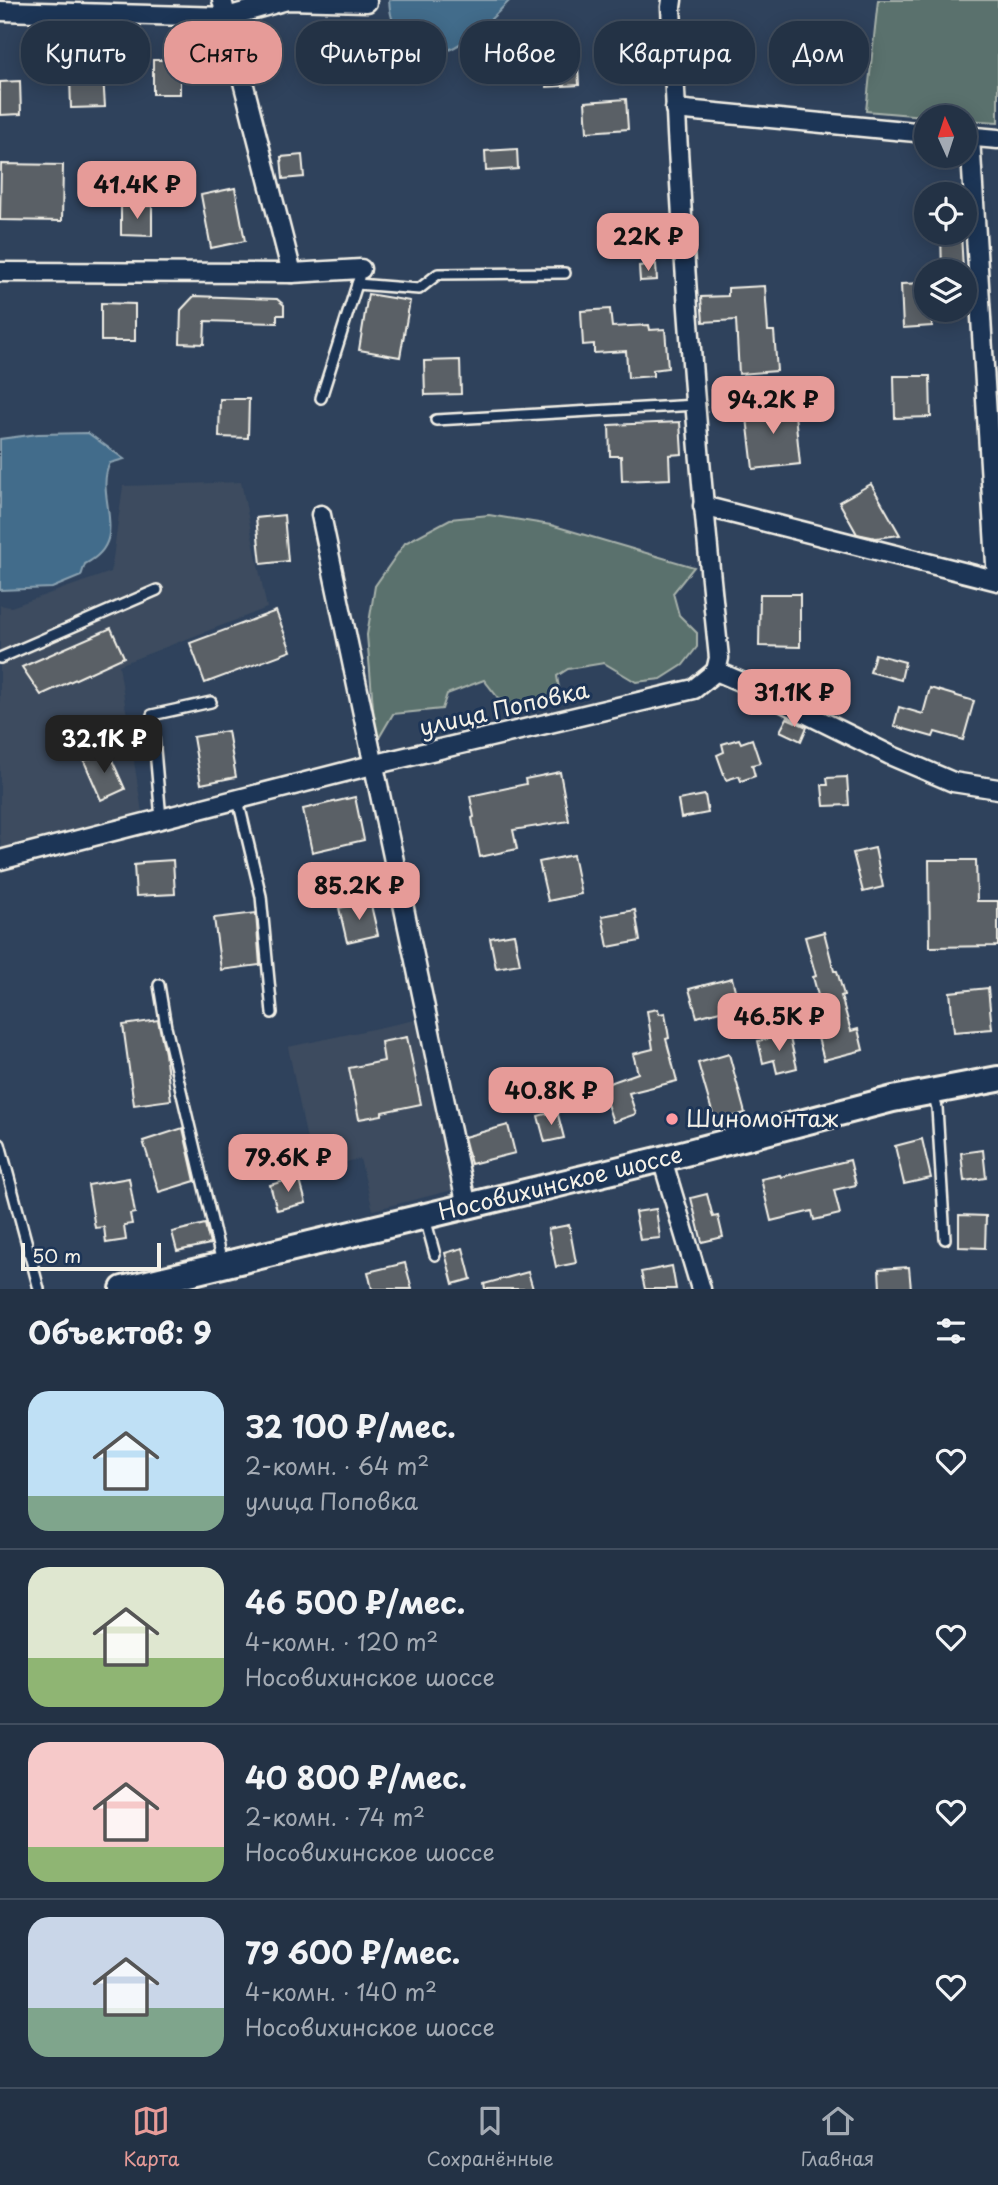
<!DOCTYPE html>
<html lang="ru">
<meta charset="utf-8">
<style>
:root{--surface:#233245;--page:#2b3a4c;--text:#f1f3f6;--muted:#a3aab3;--line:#404d5e;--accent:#e69b98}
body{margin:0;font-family:"Playpen Sans",sans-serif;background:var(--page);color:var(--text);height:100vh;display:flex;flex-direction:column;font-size:26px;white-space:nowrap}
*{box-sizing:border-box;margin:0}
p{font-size:23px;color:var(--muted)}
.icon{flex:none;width:38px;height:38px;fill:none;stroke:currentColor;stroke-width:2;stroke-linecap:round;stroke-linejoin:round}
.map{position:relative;height:1289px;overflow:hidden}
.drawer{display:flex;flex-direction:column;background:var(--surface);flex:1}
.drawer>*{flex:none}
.hud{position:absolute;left:21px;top:21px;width:957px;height:63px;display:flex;gap:14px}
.needle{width:46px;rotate:357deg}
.tools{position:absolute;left:914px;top:105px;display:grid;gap:14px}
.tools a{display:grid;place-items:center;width:63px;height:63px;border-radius:50%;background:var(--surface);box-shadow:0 4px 18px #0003,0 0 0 2px var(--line);font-size:35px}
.scale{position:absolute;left:21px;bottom:18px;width:140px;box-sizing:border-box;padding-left:7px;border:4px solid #f4f1e8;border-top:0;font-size:19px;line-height:24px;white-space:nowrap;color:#f4f1e8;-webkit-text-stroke:5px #1d3557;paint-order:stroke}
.price{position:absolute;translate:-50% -60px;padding:0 16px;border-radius:14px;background:var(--accent);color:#111;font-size:23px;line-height:46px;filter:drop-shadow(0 2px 4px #0008)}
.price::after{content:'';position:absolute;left:50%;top:42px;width:21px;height:16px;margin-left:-10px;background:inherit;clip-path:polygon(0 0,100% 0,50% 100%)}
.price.selected{background:#222;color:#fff}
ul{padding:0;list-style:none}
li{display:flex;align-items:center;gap:21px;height:175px;padding:0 28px}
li+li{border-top:2px solid var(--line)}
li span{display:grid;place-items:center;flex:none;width:196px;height:140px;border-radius:21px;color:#555}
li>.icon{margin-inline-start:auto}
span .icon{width:84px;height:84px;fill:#fffc;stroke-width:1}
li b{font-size:30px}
h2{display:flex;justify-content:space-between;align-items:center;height:84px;padding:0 28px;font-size:30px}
.chip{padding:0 24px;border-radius:28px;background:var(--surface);box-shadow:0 4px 18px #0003,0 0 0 2px var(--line);font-size:24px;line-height:63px}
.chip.selected{background:var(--accent);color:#111}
.menu{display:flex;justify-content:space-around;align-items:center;height:98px;border-top:2px solid var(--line);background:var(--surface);font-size:19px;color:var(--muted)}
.menu a{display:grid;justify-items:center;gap:4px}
.menu .selected{color:var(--accent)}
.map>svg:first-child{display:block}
.built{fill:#3c4b5f}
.green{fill:#5a716d;stroke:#a7b1aa;stroke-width:2}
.water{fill:#436c8b;stroke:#8aa1b0;stroke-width:2}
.building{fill:#5a6166;stroke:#f4f1e8;stroke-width:2}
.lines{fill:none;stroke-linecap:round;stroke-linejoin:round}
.service-casing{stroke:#f4f1e8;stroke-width:14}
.minor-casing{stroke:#f4f1e8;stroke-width:23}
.secondary-casing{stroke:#f4f1e8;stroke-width:30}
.service{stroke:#1d3557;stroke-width:9}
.minor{stroke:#1d3557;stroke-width:18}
.secondary{stroke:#1d3557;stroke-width:24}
.poi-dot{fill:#ff9aa2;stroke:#1d3557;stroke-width:2.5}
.labels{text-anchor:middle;stroke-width:6;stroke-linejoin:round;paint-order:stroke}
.street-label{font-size:23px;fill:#f4f1e8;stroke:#1d3557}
.poi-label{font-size:23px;fill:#f4f1e8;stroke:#1d3557;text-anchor:start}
</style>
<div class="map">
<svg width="998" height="1289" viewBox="0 0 998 1289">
<rect width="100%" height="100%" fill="#2f425c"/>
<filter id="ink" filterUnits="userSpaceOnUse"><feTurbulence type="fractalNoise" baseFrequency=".0143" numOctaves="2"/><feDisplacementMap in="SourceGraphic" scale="14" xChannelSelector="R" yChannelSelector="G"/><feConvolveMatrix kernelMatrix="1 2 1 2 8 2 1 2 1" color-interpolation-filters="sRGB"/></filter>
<g filter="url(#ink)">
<g class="built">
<polygon points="241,482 267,608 119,665 142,812 2,848 0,837 0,605 11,607 111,572 123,486"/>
<polygon points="415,1020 453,1190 373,1210 360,1159 313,1169 288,1047"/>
</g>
<g class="green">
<polygon points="878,0 998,0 998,122 964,120 964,117 935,117 866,111"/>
<polygon points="489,515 551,525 694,567 673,593 679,615 697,633 697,647 683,665 661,679 636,682 604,663 568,669 557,676 560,695 506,708 484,680 447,694 442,709 393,714 376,743 367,635 375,586 405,543 450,519"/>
</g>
<g class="water">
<path d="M389,0h121c-17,18 -61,64 -89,53 -5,-2 -9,-7 -13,-10 -14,-10 -18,-27 -19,-43z"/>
<path d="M88,433l36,26 -14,4c-17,33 23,77 -25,101l-4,12 -29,12 -52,2v-151l38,-5z"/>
</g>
<g class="building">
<polygon points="577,48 579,85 547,87 544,50"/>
<rect x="153" y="60" width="27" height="34"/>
<polygon points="103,75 105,107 71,108 70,77"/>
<polygon points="20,81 21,114 0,115 0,82"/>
<polygon points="626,99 628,129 587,132 585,102"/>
<polygon points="517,149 518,169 486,171 485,151"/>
<polygon points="302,155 304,177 283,179 281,157"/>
<polygon points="1,164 63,165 62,221 0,220"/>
<polygon points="235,188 245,241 211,248 201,195"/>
<polygon points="121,206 152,206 152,236 121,235"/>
<polygon points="941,233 961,233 963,270 942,271"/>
<polygon points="656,264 657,280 640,281 639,266"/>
<polygon points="926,283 926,310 931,310 932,326 903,328 901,284"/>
<polygon points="765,286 768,331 774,331 777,371 739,374 736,320 703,322 701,297 728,296 728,288"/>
<polygon points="368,294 410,301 400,357 359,350"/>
<polygon points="194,296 277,299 284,305 284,315 277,315 277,323 205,321 204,344 180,343 181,310"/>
<polygon points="101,303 135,304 135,341 101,341"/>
<polygon points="610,309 612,327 649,325 650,330 665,329 668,368 653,370 653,376 628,378 626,351 594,353 594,344 583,345 581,311"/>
<polygon points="460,360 461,394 425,395 424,361"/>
<polygon points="894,376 930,376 931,417 895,418"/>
<polygon points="220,399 249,399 248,438 219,437"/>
<polygon points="794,404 800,464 753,469 746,409"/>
<polygon points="680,422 682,454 669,455 670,479 622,481 621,456 610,456 609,425"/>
<polygon points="871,484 900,535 876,538 857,534 839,502"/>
<polygon points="284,515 288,561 261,564 256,518"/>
<polygon points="760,594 800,594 800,647 759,646"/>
<polygon points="276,611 291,651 205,683 190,643"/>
<polygon points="111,628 124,657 41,695 22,667"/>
<polygon points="875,654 905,662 901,680 870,672"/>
<polygon points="930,688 974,701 963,740 935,732 933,737 894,726 899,707 923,714"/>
<polygon points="787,718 807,727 801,741 780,731"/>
<polygon points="228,731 236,777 201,784 193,737"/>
<polygon points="739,739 741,743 752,739 760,763 752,765 755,776 741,781 739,776 726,780 717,755 724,752 722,744"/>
<polygon points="108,751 125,789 101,800 84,761"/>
<polygon points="560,772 569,821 513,830 517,849 480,857 472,818 474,817 470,796 526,784 525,779"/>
<polygon points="847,777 849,805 824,806 822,785 828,785 827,778"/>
<polygon points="705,795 708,813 681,818 678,800"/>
<polygon points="355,797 364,840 312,852 303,809"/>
<polygon points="875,848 883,887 863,892 853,853"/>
<polygon points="573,855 581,894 548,901 539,862"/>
<polygon points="173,860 175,894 136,896 134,865 142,864 142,862"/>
<polygon points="929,860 976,860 977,901 998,901 998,946 930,947"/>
<polygon points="370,901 378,935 347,942 339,908"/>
<polygon points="635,910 640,941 608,947 602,916"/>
<polygon points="256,913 260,965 221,970 214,918"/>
<polygon points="824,932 834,971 837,971 844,995 841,996 851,1031 858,1029 863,1050 824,1060 812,1016 823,1014 813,977 816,976 805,937"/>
<polygon points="514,934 520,964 496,968 490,938"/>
<polygon points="732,978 739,1006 697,1017 689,989"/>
<polygon points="988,988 992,1029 954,1032 950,992"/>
<polygon points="658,1009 659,1014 665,1013 669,1038 666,1039 677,1081 629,1093 636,1114 613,1122 601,1086 638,1073 633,1054 653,1049 647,1011"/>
<polygon points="158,1020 165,1053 171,1100 134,1105 123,1025"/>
<polygon points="789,1034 797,1068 777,1073 774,1060 763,1063 758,1041"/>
<polygon points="407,1037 421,1104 382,1112 382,1115 359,1119 349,1068 384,1061 381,1042"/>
<polygon points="729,1054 745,1113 715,1122 698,1063"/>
<polygon points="557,1111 564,1138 545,1142 538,1116"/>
<polygon points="508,1125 515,1153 471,1164 464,1137"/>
<polygon points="183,1128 195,1181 159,1192 143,1141"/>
<polygon points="922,1139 931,1178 904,1184 895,1146"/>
<polygon points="258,1140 260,1165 242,1167 240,1141"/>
<polygon points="983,1150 986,1178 964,1181 961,1153"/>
<polygon points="850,1160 856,1185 834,1190 840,1214 814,1220 812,1211 771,1221 761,1179 780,1175 781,1177"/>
<polygon points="299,1177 306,1203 277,1210 270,1185"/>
<polygon points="129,1178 135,1213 130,1214 132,1224 124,1225 126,1240 106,1243 104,1227 95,1228 88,1185"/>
<polygon points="707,1194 713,1217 718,1216 723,1237 702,1242 691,1198"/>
<polygon points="656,1209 660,1238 640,1240 635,1212"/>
<polygon points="959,1215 986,1216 985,1248 959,1247"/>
<polygon points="205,1224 210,1244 177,1251 172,1232"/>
<polygon points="569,1225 576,1263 556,1267 548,1229"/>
<polygon points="463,1248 471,1279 453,1284 445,1253"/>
<polygon points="405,1263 412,1289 372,1289 368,1272"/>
<polygon points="672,1266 676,1289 645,1289 641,1272"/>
<polygon points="909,1267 911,1289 880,1289 879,1269"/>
<polygon points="528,1272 533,1289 485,1289 484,1284"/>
</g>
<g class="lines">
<defs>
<g id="service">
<polyline points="357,284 419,289 438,274 565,273"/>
<polyline points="321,398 359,278"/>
<polyline points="436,420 696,405"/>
<polyline points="0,658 157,590"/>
<polyline points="238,800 261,896 272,1013"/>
<polyline points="161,819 152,715 211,702"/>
<polyline points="159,985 166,1027 222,1263"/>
<polyline points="933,1093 937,1108 945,1239"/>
<polyline points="0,1144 39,1289"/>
<polyline points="425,1218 435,1255"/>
</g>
<g id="minor">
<polyline points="222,0 292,273"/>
<path d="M672,0l-1,7c9,217 25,435 48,651l-3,13"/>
<polyline points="0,11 227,17 287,0 367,2"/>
<polyline points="675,109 926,133"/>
<polyline points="964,136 998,139"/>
<polyline points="970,137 997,580"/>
<polyline points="0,272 292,273 361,269"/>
<polyline points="703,506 998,581"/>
<polyline points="321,515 467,1207"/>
<polyline points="716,671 746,684 892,756 953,782 998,789"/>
<polyline points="0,860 372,765 694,689 716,671"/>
<polyline points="662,1159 701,1289"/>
</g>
<g id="secondary">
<path id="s1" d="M123,1289l539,-130 231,-60 105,-20"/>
</g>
</defs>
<use href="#service" class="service-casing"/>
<use href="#minor" class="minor-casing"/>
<use href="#secondary" class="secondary-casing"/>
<use href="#service" class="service"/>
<use href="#minor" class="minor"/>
<use href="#secondary" class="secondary"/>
</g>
</g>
<circle class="poi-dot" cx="672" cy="1119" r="7"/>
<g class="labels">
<g class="street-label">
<text transform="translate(504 709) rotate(-13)" y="8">улица Поповка</text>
<text dy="8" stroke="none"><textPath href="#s1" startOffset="450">Носовихинское шоссе</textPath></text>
</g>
<g class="poi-label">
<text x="686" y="1127">Шиномонтаж</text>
</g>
</g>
</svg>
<div class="tools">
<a><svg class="needle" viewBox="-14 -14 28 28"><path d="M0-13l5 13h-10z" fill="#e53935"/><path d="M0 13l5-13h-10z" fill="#a3aab3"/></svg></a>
<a><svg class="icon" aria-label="locate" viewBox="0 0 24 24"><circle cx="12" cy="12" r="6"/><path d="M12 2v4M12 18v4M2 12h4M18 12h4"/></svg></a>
<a><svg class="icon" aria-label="layers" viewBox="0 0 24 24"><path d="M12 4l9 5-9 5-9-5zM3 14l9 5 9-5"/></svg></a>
</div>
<div class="scale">50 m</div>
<b class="price" style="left:137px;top:221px">41.4K ₽</b>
<b class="price" style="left:648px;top:273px">22K ₽</b>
<b class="price" style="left:773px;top:436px">94.2K ₽</b>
<b class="price" style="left:794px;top:729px">31.1K ₽</b>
<b class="price selected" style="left:104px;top:775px">32.1K ₽</b>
<b class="price" style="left:359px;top:922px">85.2K ₽</b>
<b class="price" style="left:779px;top:1053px">46.5K ₽</b>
<b class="price" style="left:551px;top:1127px">40.8K ₽</b>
<b class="price" style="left:288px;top:1194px">79.6K ₽</b>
<div class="hud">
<a class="chip">Купить</a>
<a class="chip selected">Снять</a>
<a class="chip">Фильтры</a>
<a class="chip">Новое</a>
<a class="chip">Квартира</a>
<a class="chip">Дом</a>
</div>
</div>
<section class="drawer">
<h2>Объектов: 9<svg class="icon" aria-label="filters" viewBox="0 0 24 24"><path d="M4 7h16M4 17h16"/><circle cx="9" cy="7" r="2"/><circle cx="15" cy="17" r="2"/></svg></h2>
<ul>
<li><span style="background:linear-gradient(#bfe0f5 75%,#7fa58c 0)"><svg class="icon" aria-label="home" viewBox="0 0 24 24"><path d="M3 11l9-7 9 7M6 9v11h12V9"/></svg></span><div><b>32 100 ₽/мес.</b><p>2-комн. · 64 m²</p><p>улица Поповка</p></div><svg class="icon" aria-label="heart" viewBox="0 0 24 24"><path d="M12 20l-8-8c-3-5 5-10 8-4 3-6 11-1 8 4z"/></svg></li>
<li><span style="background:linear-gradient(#dfe7d0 65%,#8fb573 0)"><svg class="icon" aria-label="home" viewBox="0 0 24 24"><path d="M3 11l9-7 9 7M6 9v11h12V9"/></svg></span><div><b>46 500 ₽/мес.</b><p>4-комн. · 120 m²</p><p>Носовихинское шоссе</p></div><svg class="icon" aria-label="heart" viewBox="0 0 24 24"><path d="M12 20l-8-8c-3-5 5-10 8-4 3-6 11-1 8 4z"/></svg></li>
<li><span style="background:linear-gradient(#f6c9c9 75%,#8fb573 0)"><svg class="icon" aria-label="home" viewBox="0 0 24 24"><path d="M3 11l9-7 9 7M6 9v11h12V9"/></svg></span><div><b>40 800 ₽/мес.</b><p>2-комн. · 74 m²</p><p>Носовихинское шоссе</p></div><svg class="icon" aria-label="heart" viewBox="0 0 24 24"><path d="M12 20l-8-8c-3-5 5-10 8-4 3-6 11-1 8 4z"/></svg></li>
<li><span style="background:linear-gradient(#c9d6e8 65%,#7fa58c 0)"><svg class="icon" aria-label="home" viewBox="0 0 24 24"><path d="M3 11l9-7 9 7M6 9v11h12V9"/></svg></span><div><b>79 600 ₽/мес.</b><p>4-комн. · 140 m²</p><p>Носовихинское шоссе</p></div><svg class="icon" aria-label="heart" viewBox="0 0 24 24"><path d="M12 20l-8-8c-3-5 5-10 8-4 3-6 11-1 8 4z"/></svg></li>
</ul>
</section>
<nav class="menu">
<a class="selected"><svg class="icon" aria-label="map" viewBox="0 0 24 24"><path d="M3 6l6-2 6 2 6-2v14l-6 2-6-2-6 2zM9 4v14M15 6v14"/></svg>Карта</a>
<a><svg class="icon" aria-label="saved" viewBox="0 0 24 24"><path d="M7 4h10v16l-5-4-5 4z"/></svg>Сохранённые</a>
<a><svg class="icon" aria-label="home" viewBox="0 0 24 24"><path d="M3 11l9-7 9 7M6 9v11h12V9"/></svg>Главная</a>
</nav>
